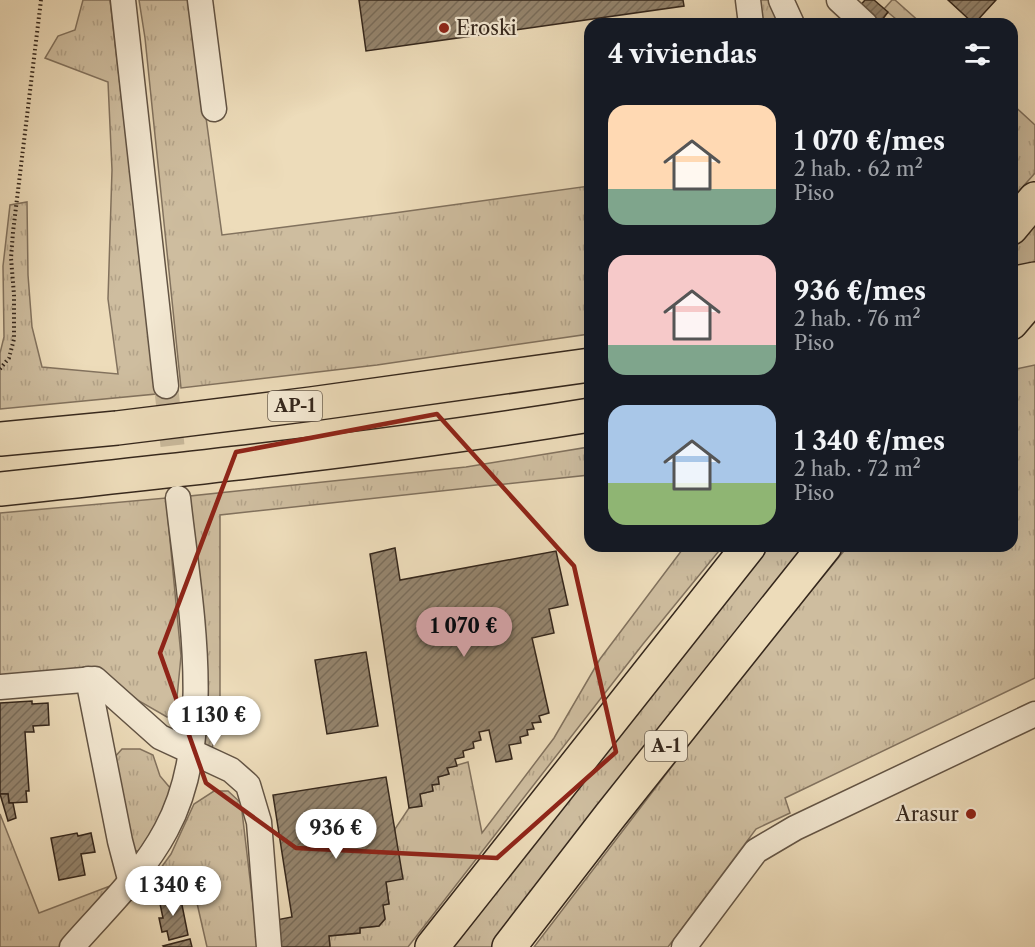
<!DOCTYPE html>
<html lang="es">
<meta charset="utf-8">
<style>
:root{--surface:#171b24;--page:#242831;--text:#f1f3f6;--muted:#9ea1a6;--accent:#c59692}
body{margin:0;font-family:"Libre Caslon Text",serif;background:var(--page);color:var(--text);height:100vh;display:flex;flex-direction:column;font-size:22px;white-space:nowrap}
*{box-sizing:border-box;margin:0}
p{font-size:20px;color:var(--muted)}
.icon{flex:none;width:33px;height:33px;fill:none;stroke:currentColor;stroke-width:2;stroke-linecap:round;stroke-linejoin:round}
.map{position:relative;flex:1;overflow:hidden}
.side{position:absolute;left:584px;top:18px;width:434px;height:534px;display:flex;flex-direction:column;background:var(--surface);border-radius:18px;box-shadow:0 6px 24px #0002}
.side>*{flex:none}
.price{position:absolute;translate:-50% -51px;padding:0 14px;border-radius:21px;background:#fff;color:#222;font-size:20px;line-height:39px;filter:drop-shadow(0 2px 3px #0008)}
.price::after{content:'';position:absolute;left:50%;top:36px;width:18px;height:14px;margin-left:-9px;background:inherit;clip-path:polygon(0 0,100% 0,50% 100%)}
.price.selected{background:var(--accent);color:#111}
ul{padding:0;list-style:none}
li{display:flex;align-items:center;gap:18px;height:150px;padding:0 24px}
li span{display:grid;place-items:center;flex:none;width:168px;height:120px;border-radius:18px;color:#555}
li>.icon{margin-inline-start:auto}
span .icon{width:72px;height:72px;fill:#fffc;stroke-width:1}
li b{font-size:26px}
h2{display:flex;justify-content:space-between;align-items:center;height:72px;padding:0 24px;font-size:26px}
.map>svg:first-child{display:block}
.grass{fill:url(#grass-tufts);stroke:#82725e;stroke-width:1.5}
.building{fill:url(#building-hatch);stroke:#35271c;stroke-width:1.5}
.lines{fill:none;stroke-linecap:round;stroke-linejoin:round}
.minor-tunnel{stroke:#c8b89a;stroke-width:24;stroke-dasharray:24 12;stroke-linecap:butt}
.minor-casing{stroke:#635444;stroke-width:27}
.highway-casing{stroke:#35271c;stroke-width:36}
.path{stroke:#35271c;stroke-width:4;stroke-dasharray:1.5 3;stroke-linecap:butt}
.minor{stroke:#f3e8d2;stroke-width:24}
.highway{stroke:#eddcba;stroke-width:33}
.marked{fill:none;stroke:#8f2418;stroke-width:4.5;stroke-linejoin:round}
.poi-dot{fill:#8f2418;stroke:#f3e8d2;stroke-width:2}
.labels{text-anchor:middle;stroke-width:4.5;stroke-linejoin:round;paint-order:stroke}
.shield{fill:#f3e8d2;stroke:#6e6153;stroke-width:1.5}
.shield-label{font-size:18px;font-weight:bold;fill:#35271c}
.poi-label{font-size:20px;fill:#35271c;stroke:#f3e8d2;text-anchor:start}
</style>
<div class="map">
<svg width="1035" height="947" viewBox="0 0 1035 947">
<defs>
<pattern id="grass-tufts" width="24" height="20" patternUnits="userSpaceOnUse" patternTransform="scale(1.5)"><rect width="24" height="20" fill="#cebd9f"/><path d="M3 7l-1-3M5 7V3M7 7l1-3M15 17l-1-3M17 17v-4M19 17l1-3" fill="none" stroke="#b2a288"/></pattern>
<pattern id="building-hatch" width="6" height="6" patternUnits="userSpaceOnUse" patternTransform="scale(1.5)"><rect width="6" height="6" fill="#95856e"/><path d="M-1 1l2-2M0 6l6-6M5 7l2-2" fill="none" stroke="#7a6d5a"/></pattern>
</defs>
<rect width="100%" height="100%" fill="#eddcba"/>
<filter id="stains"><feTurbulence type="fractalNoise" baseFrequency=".00333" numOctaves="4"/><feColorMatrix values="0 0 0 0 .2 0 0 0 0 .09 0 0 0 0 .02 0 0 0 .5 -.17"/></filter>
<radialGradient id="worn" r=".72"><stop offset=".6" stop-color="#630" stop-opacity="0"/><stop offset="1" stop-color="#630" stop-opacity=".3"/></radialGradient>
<g class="grass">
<polygon points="83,0 110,0 156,394 0,409 0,353 4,337 3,266 10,205 27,202 28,275 32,327 42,367 118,374 108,299 112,170 108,82 45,58 58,36 75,30"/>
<polygon points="139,0 190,0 222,235 394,213 589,186 589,334 377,365 181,388 145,38"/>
<polygon points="751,0 774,0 786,24 755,24"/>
<polygon points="892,0 895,0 922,24 902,24 884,9"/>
<polygon points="1011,103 1035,125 1035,173 1011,200"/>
<polygon points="1035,220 1035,272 1011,301 1011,249"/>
<polygon points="1035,365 1035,678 785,798 790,813 756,829 668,947 534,947 741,676 848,546 1011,546 1011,370"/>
<polygon points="589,447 589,475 220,515 220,724 212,748 204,748 200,579 190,496 466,467"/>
<polygon points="166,498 181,656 176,708 167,717 139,701 97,667 0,676 0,513"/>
<polygon points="685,546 723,546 643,644 408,947 330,947 329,936 360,933 360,928 379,926 385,919 383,905 389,904 386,882 395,829 409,808 421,806 420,794 433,791 432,785 439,784 438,777 449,774 447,768 468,762 482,833 554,738 600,659"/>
<polygon points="765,546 808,546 694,685 491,947 449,947"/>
<polygon points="122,749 140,749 153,755 160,776 171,789 160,819 139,852 134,850 113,759"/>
<polygon points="214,791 228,791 241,803 258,947 207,947 194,890 148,901 145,890 171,854 194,804"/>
<polygon points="0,814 39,913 110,886 59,947 0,947"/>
</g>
<g class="building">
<polygon points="359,0 683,0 684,6 366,51"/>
<polygon points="865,0 874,0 888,12 879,24 844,24"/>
<polygon points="948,0 996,0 974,24"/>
<polygon points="395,548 400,580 556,551 568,605 549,609 554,633 532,638 549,713 539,716 541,722 532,723 534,729 527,730 528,735 520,737 521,743 509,745 512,759 496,762 489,730 479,732 481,740 473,742 474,748 463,751 464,757 455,759 457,766 447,768 449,774 438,777 439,784 432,785 433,791 420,794 422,806 409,808 370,554"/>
<polygon points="366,652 378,726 327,734 315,660"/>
<polygon points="32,701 32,704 48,703 49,725 33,726 34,732 25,732 29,791 26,791 27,802 9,803 8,794 0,794 0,703"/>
<polygon points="386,777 403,879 386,882 389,904 383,905 385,919 379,926 360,928 360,933 329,936 330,947 281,947 276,920 292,917 273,795"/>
<polygon points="0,794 8,794 9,803 13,803 16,818 8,821"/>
<polygon points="77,833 78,836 91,833 95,852 81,854 85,875 59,880 51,838"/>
<polygon points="180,895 188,935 169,940 167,931 162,932 159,918 163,918 159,899"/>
<polygon points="190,939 192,947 164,947 163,946"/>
</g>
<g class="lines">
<polyline class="minor-tunnel" points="166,386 177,487"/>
<defs>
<g id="minor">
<polyline points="123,0 166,386"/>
<polyline points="200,0 214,109"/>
<polyline points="748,0 751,24"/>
<polyline points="781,0 792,24"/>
<polyline points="839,0 865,24"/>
<polyline points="88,679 120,841 131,883"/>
<polyline points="0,687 95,679 160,737 231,770 248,785 259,822 269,947"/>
<path d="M72,947c33,-38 70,-72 94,-117 51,-93 23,-231 12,-332"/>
<polyline points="684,947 756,851 795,828 1035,714"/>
</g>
<g id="highway">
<polyline points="1011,228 1035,199"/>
<polyline points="1011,284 1035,279"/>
<polyline points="1011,323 1035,295"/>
<polyline points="0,439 117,428 311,404 590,365"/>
<path d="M0,489c197,-21 394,-42 590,-74"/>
<polyline points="432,947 749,546"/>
<polyline points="509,947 610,816 825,546"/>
</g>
</defs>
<use href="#minor" class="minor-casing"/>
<use href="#highway" class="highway-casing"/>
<polyline class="path" points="0,369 9,358 14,339 14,295 11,258 13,232 41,0"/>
<use href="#minor" class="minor"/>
<use href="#highway" class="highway"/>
</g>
<path class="marked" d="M437,414l137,152 42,186 -119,106 -201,-10 -90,-65 -46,-130 76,-201z"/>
<g class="poi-dot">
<circle cx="444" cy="28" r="6"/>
<circle cx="971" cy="814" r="6"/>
</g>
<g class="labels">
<g class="shield">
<rect x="268" y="391" width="54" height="30" rx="4.5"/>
<rect x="645" y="731" width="42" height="30" rx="4.5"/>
</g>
<g class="shield-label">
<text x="295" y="412">AP-1</text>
<text x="666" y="752">A-1</text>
</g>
<g class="poi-label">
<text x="456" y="35">Eroski</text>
<text x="959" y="821" text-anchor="end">Arasur</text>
</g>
</g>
<rect width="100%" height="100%" filter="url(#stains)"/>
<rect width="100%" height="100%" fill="url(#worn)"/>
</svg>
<b class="price selected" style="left:464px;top:658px">1 070 €</b>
<b class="price" style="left:214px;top:747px">1 130 €</b>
<b class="price" style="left:336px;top:860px">936 €</b>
<b class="price" style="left:173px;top:917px">1 340 €</b>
<section class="side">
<h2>4 viviendas<svg class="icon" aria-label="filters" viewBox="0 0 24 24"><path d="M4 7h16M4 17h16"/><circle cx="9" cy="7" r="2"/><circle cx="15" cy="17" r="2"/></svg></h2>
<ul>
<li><span style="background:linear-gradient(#ffd9b3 70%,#7fa58c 0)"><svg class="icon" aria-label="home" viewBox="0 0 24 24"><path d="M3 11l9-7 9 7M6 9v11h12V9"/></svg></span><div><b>1 070 €/mes</b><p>2 hab. · 62 m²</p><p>Piso</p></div></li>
<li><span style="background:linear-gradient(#f6c9c9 75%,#7fa58c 0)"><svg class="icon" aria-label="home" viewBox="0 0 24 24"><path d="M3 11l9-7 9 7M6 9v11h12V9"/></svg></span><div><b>936 €/mes</b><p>2 hab. · 76 m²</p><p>Piso</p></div></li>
<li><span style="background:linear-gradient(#a9c7e8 65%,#8fb573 0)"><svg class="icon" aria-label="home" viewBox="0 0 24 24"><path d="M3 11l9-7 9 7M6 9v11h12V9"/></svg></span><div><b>1 340 €/mes</b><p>2 hab. · 72 m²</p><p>Piso</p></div></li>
</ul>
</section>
</div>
